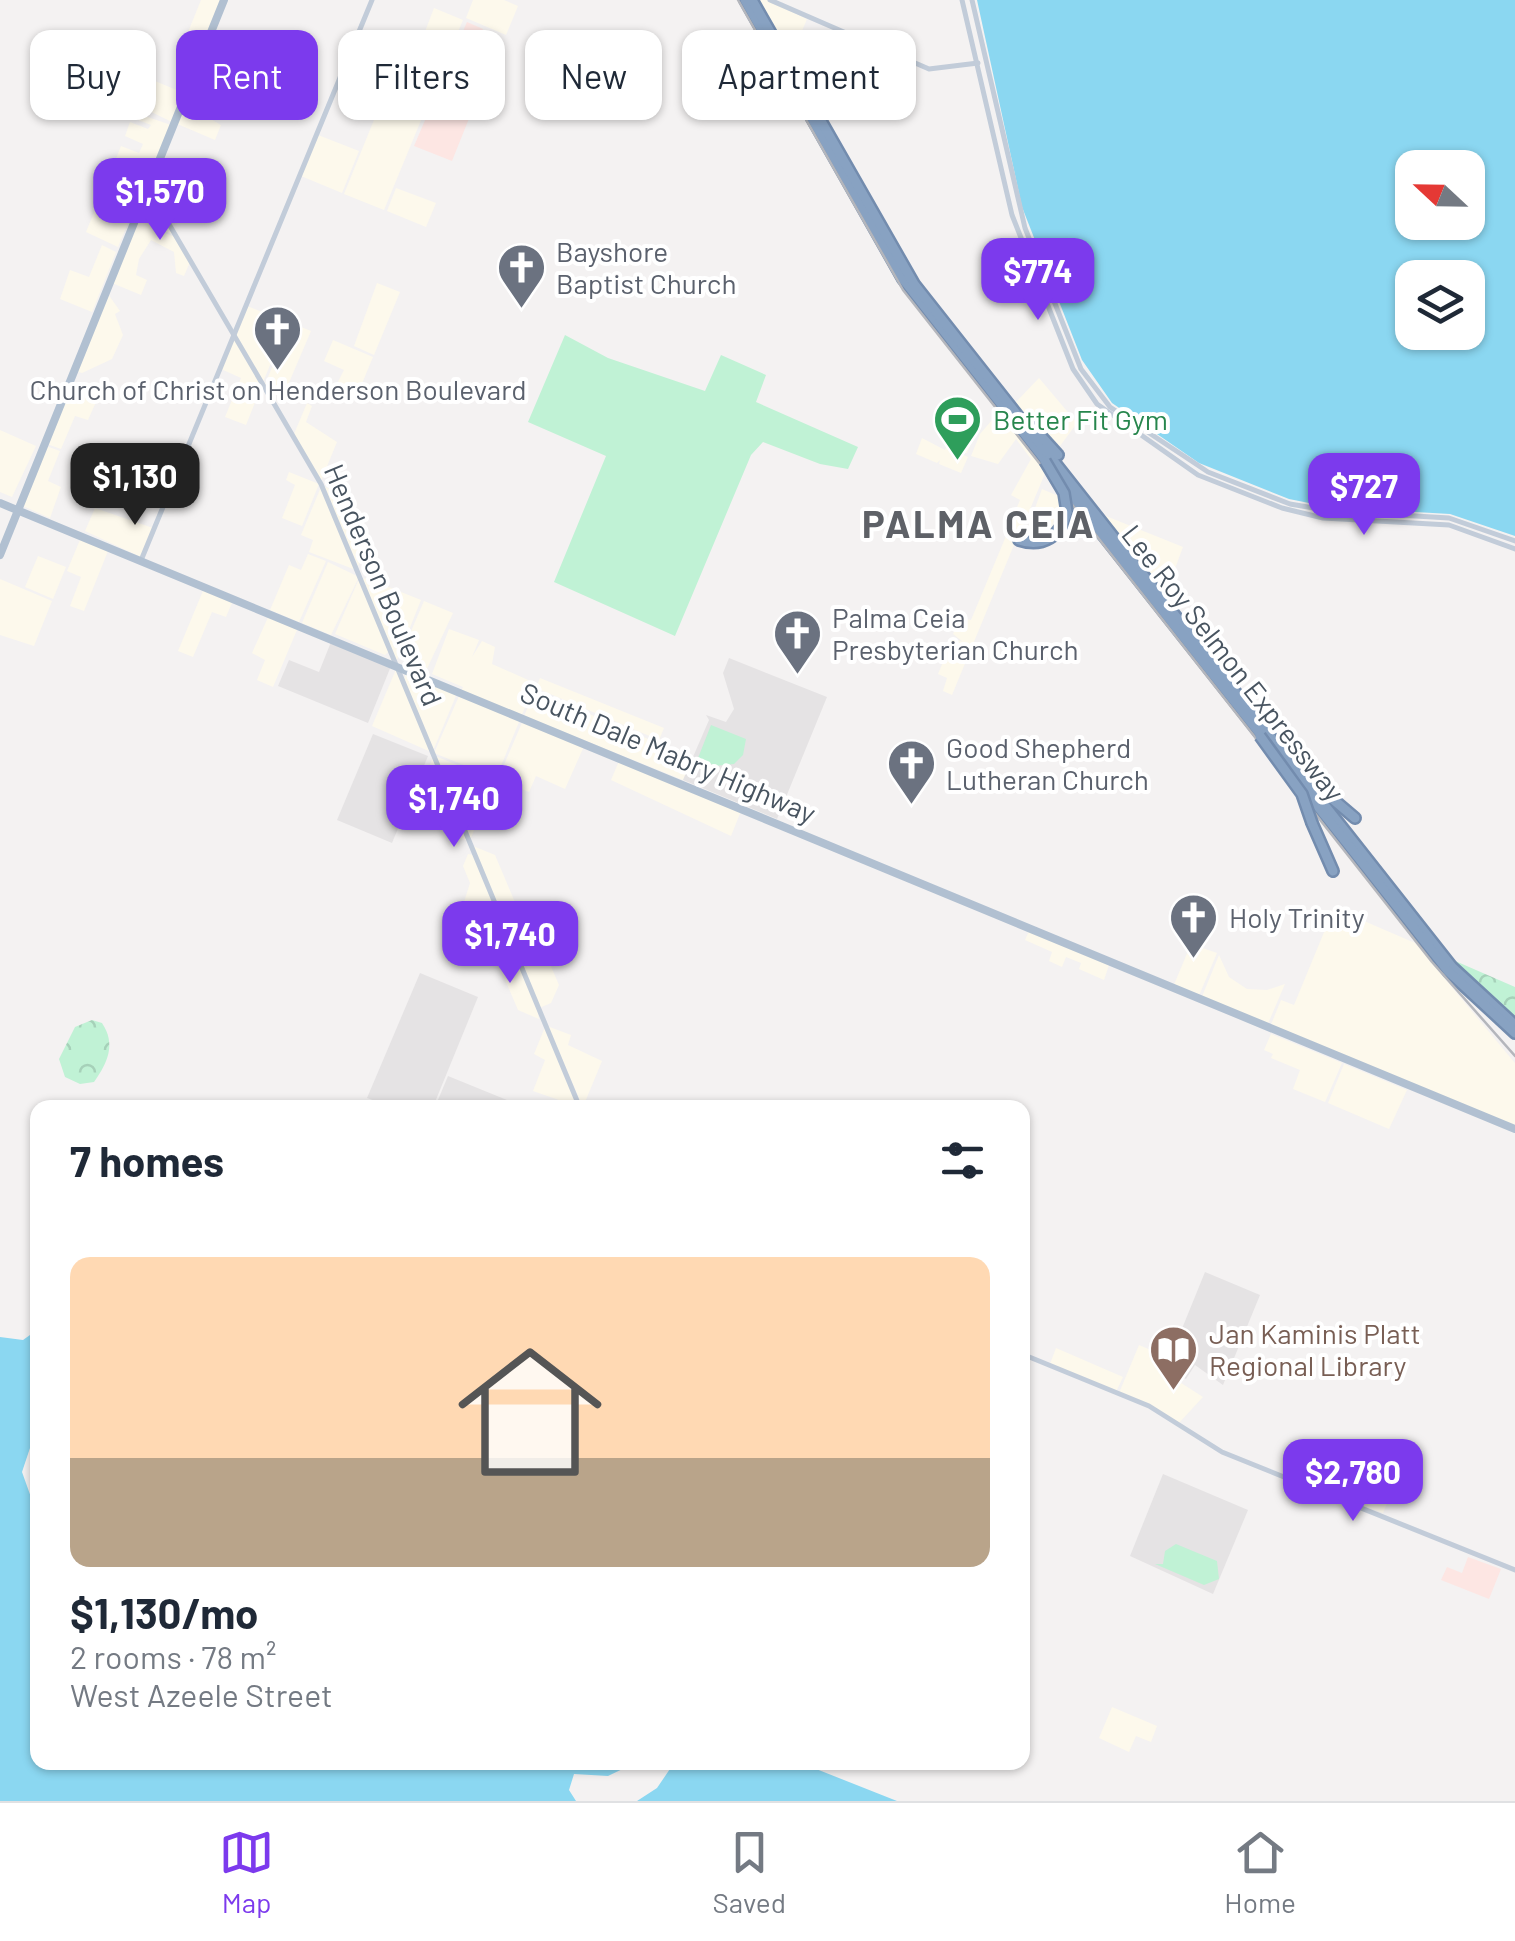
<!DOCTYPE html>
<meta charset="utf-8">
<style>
:root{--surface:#fff;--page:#f6f6f7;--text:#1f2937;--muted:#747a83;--line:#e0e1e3;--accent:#7c3aed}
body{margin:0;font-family:Barlow,sans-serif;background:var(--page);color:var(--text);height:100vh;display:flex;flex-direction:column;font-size:38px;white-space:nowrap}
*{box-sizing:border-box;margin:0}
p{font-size:32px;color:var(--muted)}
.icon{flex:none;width:55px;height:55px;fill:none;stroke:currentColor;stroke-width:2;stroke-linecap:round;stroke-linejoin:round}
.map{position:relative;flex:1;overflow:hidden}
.sheet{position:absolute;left:30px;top:1100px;width:1000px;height:670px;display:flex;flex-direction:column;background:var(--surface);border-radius:20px;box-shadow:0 2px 8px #0004}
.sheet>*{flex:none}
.top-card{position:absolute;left:30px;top:30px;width:1000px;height:90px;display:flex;gap:20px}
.needle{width:65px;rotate:292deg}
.tools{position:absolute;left:1395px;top:150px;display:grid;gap:20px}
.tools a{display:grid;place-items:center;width:90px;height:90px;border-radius:20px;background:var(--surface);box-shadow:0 2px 8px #0004;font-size:50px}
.price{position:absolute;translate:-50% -85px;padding:0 22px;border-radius:20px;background:var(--accent);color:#fff;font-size:32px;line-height:65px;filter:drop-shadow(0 2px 5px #0008)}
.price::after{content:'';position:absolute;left:50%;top:60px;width:30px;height:22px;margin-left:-15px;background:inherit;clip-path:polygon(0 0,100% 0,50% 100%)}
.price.selected{background:#222;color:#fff}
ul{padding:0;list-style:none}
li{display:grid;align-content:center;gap:20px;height:530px;padding:0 40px}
li span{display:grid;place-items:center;height:310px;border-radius:20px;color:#555}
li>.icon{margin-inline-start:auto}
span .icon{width:180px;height:180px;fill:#fffc;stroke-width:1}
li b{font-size:42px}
h2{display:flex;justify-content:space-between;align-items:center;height:120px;padding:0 40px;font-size:42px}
.chip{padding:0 35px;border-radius:20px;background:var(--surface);box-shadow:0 2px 8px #0004;font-size:35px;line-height:90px}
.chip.selected{background:var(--accent);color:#fff}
.menu{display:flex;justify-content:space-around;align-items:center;height:140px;border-top:2px solid var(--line);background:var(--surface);font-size:28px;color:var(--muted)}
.menu a{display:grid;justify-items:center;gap:5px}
.menu .selected{color:var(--accent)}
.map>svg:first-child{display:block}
.commercial{fill:#fdf9ec}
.education{fill:#e5e3e4}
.medical{fill:#fde6e3}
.green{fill:#c0f2d5}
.park{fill:url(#park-crowns)}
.water{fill:#8bd7f1;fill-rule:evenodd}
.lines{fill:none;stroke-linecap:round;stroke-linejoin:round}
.highway-casing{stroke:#738cae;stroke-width:14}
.secondary{stroke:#c2ccd9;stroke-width:5}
.primary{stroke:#b1c0d1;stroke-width:8}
.highway{stroke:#88a2c2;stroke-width:9}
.rail{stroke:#b4b6bc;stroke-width:2.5}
.highway-bridge-casing{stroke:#738cae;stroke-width:14;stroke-linecap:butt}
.highway-bridge{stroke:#88a2c2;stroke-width:9}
.labels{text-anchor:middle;stroke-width:8;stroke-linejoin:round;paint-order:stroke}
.worship-label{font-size:28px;fill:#5b616d;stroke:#fff;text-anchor:start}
.leisure-label{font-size:28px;fill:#27864d;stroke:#fff;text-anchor:start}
.street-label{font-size:28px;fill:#485460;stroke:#fff}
.education-label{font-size:28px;fill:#785e54;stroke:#fff;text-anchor:start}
.district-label{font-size:38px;font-weight:bold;letter-spacing:2.5px;fill:#5e6167;stroke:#fff}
</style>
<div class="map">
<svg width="1515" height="1801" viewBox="0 0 1515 1801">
<defs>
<pattern id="park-crowns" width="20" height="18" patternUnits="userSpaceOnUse" patternTransform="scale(2.5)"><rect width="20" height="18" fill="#c0f2d5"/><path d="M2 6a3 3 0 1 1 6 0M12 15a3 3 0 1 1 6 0" fill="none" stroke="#a6d1b9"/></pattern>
</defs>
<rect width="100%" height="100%" fill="#f4f2f2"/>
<g class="commercial">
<polygon points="201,0 222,0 198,59 180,52"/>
<polygon points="473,0 504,0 518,6 506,35 466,18"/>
<polygon points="756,0 767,0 807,19 790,59"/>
<polygon points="434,8 463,20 437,82 410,71"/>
<polygon points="395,68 436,84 384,210 344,194"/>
<polygon points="150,79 184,93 172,122 139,106"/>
<polygon points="187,94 209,103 204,115 221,125 215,140 175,123"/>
<polygon points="136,113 171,125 145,185 111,171 121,146 139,153 143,144 125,136 130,122 148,129 151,125 133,118"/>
<polygon points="318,135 359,151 342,193 301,176"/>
<polygon points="109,176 142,189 118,247 86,232"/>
<polygon points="396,188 436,203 426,227 387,211"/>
<polygon points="148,192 173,234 150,227 175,237 190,262 184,276 176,273 174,252 151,240 139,259 136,275 147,280 141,295 112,283"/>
<polygon points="102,245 116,252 92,312 60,299 70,270 89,277"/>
<polygon points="377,283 400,292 374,355 354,346"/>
<polygon points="108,294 120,311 115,314 123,335 112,359 82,373 76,371"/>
<polygon points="247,306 288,322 263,382 235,336"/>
<polygon points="291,323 311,331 285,392 265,384"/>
<polygon points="234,339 262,385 246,425 225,417 241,378 221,369"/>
<polygon points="333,340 373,357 356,398 335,388 344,370 324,361"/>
<polygon points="1039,378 1077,423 1060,446 1014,404"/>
<polygon points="72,382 100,393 88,420 75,416 61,449 47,444"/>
<polygon points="307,403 312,406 306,422 337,442 321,481 294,434"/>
<polygon points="999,412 1046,471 1018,538 1006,533 1020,500 1011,495 1031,459 1016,439 998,464 971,456 980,434"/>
<polygon points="0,430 36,446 12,497 0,492"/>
<polygon points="953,431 973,439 967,453 957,452 968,457 961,473 939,464 940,460 937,463 916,454 922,438 945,450"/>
<polygon points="46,446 60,451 48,481 61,487 50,518 23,506"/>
<polygon points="289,472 319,484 302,526 282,518 295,485 286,480"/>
<polygon points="323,486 345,495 367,550 358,566"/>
<polygon points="321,487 356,570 309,552 313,540 301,535"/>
<polygon points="1042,489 1063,498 1049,532 1065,499 1064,520 1049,538 1024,538"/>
<polygon points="95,508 153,528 141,557 85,531"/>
<polygon points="1106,516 1183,547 1164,598 1103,521"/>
<polygon points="82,535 110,546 84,611 70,606 81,577 67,571"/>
<polygon points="1006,536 1016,540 952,695 943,691 947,678 938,674 953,638 963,642 953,634 960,618 971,620"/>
<polygon points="308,554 326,561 299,622 270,610 289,565 301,570"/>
<polygon points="38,556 66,567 53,599 25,587"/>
<polygon points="328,562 359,577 331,635 302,623"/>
<polygon points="366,578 421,600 397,660 389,651 385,655 335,634 358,581"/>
<polygon points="0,579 52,601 34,646 0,635"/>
<polygon points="205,586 234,598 226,617 212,612 193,657 178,651"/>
<polygon points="424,601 453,613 425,673 400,657"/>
<polygon points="270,613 299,625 273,687 257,680 265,660 252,653"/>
<polygon points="449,629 479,640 472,657 482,641 495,647 492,664 535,683 496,778 434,753 463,687 432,674"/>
<polygon points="397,667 431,752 372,726"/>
<polygon points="406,673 458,691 433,751 404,679"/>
<polygon points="540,678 664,728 659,740 536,688"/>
<polygon points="535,691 667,747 671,760 691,762 683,780 524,716"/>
<polygon points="524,718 585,744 565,789 536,776 529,792 498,779"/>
<polygon points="435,756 495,780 470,840"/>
<polygon points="433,757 468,841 421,822 433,788 425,777"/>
<polygon points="619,761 741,811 731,836 611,780"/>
<polygon points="473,846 495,855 517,907 507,931"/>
<polygon points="468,854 473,855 504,930 477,919 480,909 464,902 470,883 463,866"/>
<polygon points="1334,908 1415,943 1515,1063 1515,1127 1270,1027 1281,1000 1294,1005"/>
<polygon points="1029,931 1109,965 1104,980 1079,969 1081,963 1066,957 1062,967 1049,961 1052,952 1025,940"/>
<polygon points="518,940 544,950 559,985 551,1003 537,1009 539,1019 518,1010 498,963 505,943"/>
<polygon points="1191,944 1217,953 1198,998 1173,987"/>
<polygon points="1219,955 1229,977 1247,989 1267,990 1285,984 1267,1026 1201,999"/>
<polygon points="547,1026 571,1035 568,1045 602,1061 583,1107"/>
<polygon points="545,1027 579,1107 533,1091 545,1060 534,1054"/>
<polygon points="1271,1034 1342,1063 1325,1102 1293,1089 1300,1070 1271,1058 1273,1054 1264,1050"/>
<polygon points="1344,1064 1407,1090 1389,1129 1328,1103"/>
<polygon points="1139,1345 1165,1356 1164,1372 1203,1397 1179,1423 1119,1393"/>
<polygon points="1056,1348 1123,1377 1116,1392 1050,1364"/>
<polygon points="1350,1465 1396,1482 1383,1513 1338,1496"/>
<polygon points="1112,1707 1157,1726 1151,1742 1136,1736 1129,1752 1099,1738"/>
</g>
<g class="education">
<polygon points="331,642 391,666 368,723 278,686 289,660 319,672"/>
<polygon points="729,658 827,697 777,819 683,780 709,720 706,715 726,722 734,709 723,673"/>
<polygon points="373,734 428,756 392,843 337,820"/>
<polygon points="420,973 478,997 433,1107 393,1107 367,1098"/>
<polygon points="448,1076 512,1102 510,1107 435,1107"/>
<polygon points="1205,1272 1260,1295 1223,1385 1195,1365 1186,1379 1166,1368"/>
<polygon points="1163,1474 1248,1510 1213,1594 1130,1556"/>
</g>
<g class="medical">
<polygon points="467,22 483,29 478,44 496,51 452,161 414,146"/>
<polygon points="1468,1557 1501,1569 1489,1599 1441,1580 1447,1567 1462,1573"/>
</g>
<g class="green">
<polygon points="565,335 608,358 705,391 721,355 766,375 756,402 858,447 848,469 820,464 763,442 751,455 675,636 554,582 606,456 528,422"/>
<polygon points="711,725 746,739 743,755 734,764 715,766 698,758"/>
<polygon points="1176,1544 1217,1561 1219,1579 1204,1585 1155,1564 1163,1564 1165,1551"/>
</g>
<g class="park">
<polygon points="1453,960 1515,987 1515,1021 1484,998"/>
<path d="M92,1020l10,3c14,21 6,39 -8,59l-14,2 -15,-7 -6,-18 16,-32z"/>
</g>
<g class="water">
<path d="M977,0h538v536l-65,-22 -121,-7 -40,-8 -90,-36 -87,-60 -30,-43 -60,-153zM1412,168h56v54h-56zM1412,278h56v54h-56z"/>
<polygon points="37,1330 37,1427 22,1472 37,1514 38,1762 635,1763 608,1776 574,1774 569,1790 576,1801 0,1801 0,1337 23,1340"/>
<polygon points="674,1763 801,1763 897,1801 637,1801 657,1788"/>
</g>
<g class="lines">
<defs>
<g id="highway">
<polyline points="745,0 903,279 1049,465"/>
<polyline points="752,0 914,284 1452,967 1515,1025"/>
<polyline points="1030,424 1058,455"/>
<polyline points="1058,478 1265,740"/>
<path d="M1019,540c24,8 42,-4 48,-28"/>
<polyline points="1308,778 1355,818"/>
<polyline points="1297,780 1448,971 1515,1033"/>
<polyline points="1312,823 1333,871"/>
</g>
</defs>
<use href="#highway" class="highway-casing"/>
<g class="secondary">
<polyline points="770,0 929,69 978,63"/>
<polyline points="962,0 1012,215 1073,369 1097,404 1198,475 1282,508 1323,518 1449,525 1515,549"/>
<polyline points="972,0 1025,228 1081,369 1110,407 1208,472 1290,504 1331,511 1449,518 1515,541"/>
<polyline points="156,175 158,204"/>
<polyline points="149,190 321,484 580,1108"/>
<polyline points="142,558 372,0"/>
<polyline points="1022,1354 1149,1406 1222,1452 1515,1570"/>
</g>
<g class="primary">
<polyline points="0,503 1515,1129"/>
<polyline points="0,555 224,0"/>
</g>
<use href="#highway" class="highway"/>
<polyline class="rail" points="738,0 903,290 1432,962 1515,1056"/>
<defs>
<g id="highway-bridge">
<polyline points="1045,461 1064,493 1067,512"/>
<polyline points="1260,736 1302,794 1312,823"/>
</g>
</defs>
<use href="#highway-bridge" class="highway-bridge-casing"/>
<use href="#highway-bridge" class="highway-bridge"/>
</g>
<defs>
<symbol id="church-pin" viewBox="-11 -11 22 30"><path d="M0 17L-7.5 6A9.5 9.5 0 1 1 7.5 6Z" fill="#6b7280" stroke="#fff"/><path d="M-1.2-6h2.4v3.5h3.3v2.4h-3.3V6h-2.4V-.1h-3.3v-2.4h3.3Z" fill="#fff"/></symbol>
<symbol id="stadium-pin" viewBox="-11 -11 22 30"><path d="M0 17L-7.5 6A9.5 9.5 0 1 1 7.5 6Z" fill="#2e9e5b" stroke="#fff"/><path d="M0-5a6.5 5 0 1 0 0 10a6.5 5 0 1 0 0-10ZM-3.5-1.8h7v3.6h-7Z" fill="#fff"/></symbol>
<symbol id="library-pin" viewBox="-11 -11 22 30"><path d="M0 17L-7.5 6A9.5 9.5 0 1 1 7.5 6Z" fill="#8d6e63" stroke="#fff"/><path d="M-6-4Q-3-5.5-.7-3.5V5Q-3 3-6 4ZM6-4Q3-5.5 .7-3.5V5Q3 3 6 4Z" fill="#fff"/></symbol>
</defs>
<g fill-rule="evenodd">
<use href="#church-pin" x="494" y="240" width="55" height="75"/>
<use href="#church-pin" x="250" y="302" width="55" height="75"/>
<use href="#stadium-pin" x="930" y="392" width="55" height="75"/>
<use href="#church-pin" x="770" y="606" width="55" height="75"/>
<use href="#church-pin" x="884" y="736" width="55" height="75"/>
<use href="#church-pin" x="1166" y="890" width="55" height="75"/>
<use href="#library-pin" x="1146" y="1322" width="55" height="75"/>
</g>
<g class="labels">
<g class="worship-label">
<text x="556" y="262">Bayshore<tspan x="556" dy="32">Baptist Church</tspan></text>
<text x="278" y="400" text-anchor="middle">Church of Christ on Henderson Boulevard</text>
<text x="832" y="628">Palma Ceia<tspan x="832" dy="32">Presbyterian Church</tspan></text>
<text x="946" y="758">Good Shepherd<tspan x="946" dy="32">Lutheran Church</tspan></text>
<text x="1229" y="928">Holy Trinity</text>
</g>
<g class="leisure-label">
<text x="993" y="430">Better Fit Gym</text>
</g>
<g class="street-label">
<text transform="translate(383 585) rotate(67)" y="10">Henderson Boulevard</text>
<text transform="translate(1233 663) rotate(52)" y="10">Lee Roy Selmon Expressway</text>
<text transform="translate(668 753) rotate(23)" y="10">South Dale Mabry Highway</text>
</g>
<g class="education-label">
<text x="1209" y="1344">Jan Kaminis Platt<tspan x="1209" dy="32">Regional Library</tspan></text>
</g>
<g class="district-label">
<text x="979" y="538">PALMA CEIA</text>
</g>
</g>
</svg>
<div class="tools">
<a><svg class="needle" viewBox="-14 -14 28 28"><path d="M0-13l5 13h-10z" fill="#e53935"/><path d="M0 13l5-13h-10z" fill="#747a83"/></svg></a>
<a><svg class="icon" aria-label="layers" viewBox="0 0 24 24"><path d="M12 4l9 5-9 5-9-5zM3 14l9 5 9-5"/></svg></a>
</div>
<b class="price" style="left:160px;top:243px">$1,570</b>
<b class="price" style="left:1038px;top:323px">$774</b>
<b class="price selected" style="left:135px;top:528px">$1,130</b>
<b class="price" style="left:1364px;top:538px">$727</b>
<b class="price" style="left:454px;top:850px">$1,740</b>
<b class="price" style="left:510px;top:986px">$1,740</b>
<b class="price" style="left:1353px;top:1524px">$2,780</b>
<div class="top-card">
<a class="chip">Buy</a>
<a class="chip selected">Rent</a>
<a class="chip">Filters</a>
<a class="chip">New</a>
<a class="chip">Apartment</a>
</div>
<section class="sheet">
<h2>7 homes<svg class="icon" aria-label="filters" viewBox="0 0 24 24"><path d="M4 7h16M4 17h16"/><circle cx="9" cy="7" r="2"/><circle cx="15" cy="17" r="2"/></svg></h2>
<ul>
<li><span style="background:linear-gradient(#ffd9b3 65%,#b9a48a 0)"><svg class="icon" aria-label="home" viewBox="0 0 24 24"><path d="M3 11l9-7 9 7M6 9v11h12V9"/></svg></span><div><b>$1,130/mo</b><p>2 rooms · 78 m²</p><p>West Azeele Street</p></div></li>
</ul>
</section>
</div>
<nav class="menu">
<a class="selected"><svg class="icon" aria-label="map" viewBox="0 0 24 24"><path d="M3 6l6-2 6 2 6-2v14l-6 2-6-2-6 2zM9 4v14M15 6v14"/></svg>Map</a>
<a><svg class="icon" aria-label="saved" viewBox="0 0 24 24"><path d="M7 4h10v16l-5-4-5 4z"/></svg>Saved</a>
<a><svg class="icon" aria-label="home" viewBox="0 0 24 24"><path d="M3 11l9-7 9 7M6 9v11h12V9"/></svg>Home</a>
</nav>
